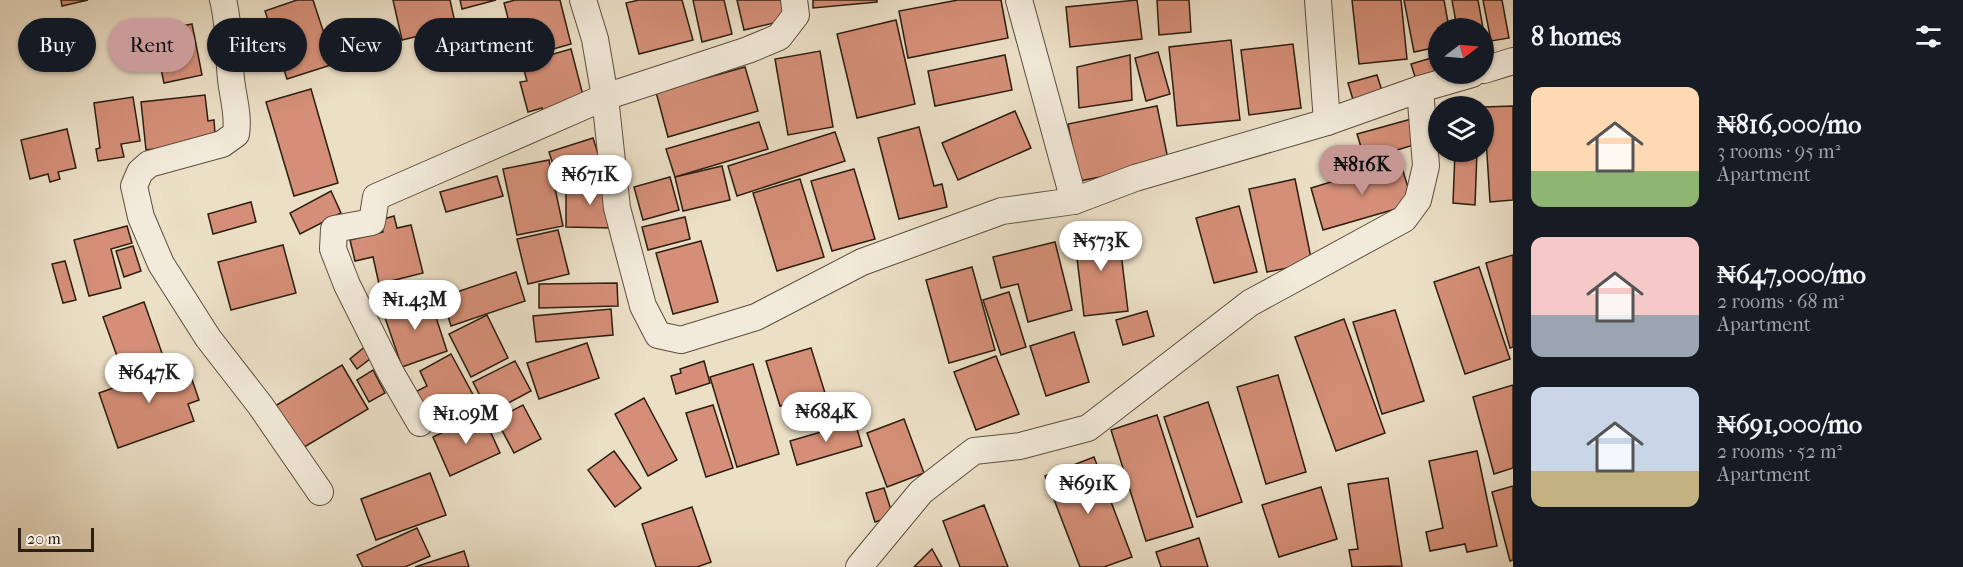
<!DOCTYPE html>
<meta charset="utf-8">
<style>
:root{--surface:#171b24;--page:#242831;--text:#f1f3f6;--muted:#9ea1a6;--accent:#c59692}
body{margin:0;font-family:"IM FELL French Canon",serif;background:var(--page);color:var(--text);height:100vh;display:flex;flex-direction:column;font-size:22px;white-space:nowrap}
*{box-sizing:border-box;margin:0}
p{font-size:20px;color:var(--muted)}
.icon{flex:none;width:33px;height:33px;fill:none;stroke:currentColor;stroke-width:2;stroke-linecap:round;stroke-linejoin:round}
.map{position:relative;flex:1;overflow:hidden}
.details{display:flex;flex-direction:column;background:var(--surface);width:450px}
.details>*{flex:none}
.guide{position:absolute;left:18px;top:18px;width:570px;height:54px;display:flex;gap:12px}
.needle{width:39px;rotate:74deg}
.tools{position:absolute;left:1428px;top:18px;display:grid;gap:12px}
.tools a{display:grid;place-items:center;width:66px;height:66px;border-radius:50%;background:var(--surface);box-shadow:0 2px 4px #0004;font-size:30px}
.scale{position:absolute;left:18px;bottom:15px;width:76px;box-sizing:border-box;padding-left:6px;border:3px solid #2c1e10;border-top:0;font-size:16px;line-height:21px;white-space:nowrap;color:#2c1e10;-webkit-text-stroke:4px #f2eada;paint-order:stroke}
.price{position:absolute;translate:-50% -51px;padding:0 14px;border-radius:21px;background:#fff;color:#222;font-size:20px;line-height:39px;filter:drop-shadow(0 2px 3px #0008)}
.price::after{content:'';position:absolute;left:50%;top:36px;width:18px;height:14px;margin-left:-9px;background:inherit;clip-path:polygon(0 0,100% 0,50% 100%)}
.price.selected{background:var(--accent);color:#111}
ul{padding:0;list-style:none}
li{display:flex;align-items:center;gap:18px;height:150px;padding:0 18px}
li span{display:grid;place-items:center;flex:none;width:168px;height:120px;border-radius:12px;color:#555}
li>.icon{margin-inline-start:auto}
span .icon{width:72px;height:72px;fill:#fffc;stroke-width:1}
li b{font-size:26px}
h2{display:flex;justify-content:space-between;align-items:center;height:72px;padding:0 18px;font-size:26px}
.chip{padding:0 21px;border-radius:27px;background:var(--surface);box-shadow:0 2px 4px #0004;font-size:21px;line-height:54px}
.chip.selected{background:var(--accent);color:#111}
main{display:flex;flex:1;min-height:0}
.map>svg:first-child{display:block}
.building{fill:#d58f78;stroke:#2c1e10;stroke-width:1.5}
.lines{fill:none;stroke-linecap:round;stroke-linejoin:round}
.street-casing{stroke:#5c4e3e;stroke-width:28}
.street{stroke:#f2eada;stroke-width:26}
</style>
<main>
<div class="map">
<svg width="1513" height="567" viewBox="0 0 1513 567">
<rect width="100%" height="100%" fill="#ebdfc6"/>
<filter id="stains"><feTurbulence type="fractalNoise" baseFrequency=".00333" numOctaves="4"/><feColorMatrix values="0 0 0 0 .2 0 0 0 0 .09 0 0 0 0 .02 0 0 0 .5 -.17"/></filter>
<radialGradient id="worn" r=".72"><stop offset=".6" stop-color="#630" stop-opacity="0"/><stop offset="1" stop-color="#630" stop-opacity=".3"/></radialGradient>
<g class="building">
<polygon points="61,0 88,0 62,6"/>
<polygon points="297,0 313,0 334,64 287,79 265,11"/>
<polygon points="393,0 450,0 456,27 402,40"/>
<polygon points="460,0 496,0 462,9"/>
<polygon points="515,0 560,0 571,44 539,53 537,43 516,48 504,3"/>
<polygon points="639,0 682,0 693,40 639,54 626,3"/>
<polygon points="693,0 724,0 732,34 702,42"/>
<polygon points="737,0 783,0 787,20 744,30"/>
<polygon points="813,0 877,0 877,2 813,8"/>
<polygon points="958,0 1001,0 1008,38 908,58 899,11"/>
<polygon points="1137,0 1142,39 1070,47 1066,7"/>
<polygon points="1157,0 1189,0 1191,32 1159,35"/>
<polygon points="1352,0 1401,0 1407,59 1359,64"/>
<polygon points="1404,0 1444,0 1449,28 1438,28 1438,47 1414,52"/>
<polygon points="1452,0 1478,0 1483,28 1457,28"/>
<polygon points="1483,0 1502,0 1509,38 1491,41"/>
<polygon points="896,20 915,104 857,118 837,34"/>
<polygon points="192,24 202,75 164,83 153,32"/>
<polygon points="1231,40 1240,120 1177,126 1169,47"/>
<polygon points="1293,44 1301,108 1249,115 1241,50"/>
<polygon points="571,49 585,103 544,115 542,108 528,112 520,82 527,81 522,63"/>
<polygon points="820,51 833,127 788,135 775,59"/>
<polygon points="1158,52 1170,94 1146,101 1135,58"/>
<polygon points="1005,55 1012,90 935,106 928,71"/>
<polygon points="1130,55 1132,100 1079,108 1077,67"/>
<polygon points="1438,56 1438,74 1417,83 1411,64"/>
<polygon points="745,67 758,111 668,137 656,92"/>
<polygon points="1377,75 1383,94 1354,103 1348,83"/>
<polygon points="311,89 338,183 294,196 266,102"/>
<polygon points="205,95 208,121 214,120 215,134 211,142 146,150 141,102"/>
<polygon points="133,97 140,141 121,144 124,157 98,161 96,149 100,148 94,103"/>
<polygon points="1157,106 1169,164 1079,181 1068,124"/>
<polygon points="1513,106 1513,200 1490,202 1484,107"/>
<polygon points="1015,111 1031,148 958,180 942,143"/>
<polygon points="1415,118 1423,142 1365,160 1357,134"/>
<polygon points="759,122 768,149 675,177 666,149"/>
<polygon points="919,127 934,186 942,184 947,207 899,219 878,138"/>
<polygon points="67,129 76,168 58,172 60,179 50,182 48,174 30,179 21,140"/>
<polygon points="835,132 845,161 737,196 728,166"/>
<polygon points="593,138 602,166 558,180 549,152"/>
<polygon points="1455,152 1477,152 1475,205 1453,203"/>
<polygon points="549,160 563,226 517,235 503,169"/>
<polygon points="1400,161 1413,204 1323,230 1311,188"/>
<polygon points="722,166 730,200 683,211 675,177"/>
<polygon points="854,169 875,239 832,251 811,181"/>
<polygon points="497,176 503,196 446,212 440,192"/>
<polygon points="670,177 679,210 643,220 634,187"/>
<polygon points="800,179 824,257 777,271 753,193"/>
<polygon points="1295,179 1312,263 1267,272 1249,189"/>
<polygon points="566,184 614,185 613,228 566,227"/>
<polygon points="331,191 341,213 300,234 290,213"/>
<polygon points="251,202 256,222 213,234 208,214"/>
<polygon points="1239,206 1257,272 1214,283 1196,218"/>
<polygon points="394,216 397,228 411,225 423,273 379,284 373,257 355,261 350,240 383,232 380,220"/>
<polygon points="685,217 690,239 648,250 642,227"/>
<polygon points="127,226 132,243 111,249 121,288 89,296 74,240"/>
<polygon points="1118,228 1128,311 1084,316 1074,234"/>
<polygon points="558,230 569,274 528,284 517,239"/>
<polygon points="701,241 718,302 673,314 656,253"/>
<polygon points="1055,242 1072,310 1028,322 1018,284 1001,288 993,257"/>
<polygon points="283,245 296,293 231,310 218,262"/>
<polygon points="133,246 141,271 124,277 116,251"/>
<polygon points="1513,255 1513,347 1510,348 1486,263"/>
<polygon points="65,261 76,300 63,303 52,264"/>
<polygon points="972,267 995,350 949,363 926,280"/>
<polygon points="1479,267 1510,359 1465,374 1434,282"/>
<polygon points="516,272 525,301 451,326 442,297"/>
<polygon points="617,283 618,306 539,308 539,284"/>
<polygon points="1009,292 1026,347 1001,355 983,300"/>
<polygon points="429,296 447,351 402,367 383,312"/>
<polygon points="144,302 163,356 122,370 103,317"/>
<polygon points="611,309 613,335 536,342 533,316"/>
<polygon points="1395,310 1424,401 1382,414 1353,322"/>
<polygon points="1147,311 1154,336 1123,345 1116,320"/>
<polygon points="487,315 508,358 471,377 449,334"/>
<polygon points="1344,319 1385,433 1336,451 1295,337"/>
<polygon points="1074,332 1089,382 1046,396 1030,346"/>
<polygon points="587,343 599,378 539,399 527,363"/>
<polygon points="367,345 375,355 357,369 350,359"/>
<polygon points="811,348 825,393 780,406 766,361"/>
<polygon points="451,354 477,402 433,426 415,392 427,386 420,371"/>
<polygon points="996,356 1019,414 976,430 954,372"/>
<polygon points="515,361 531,391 489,413 473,382"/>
<polygon points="704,361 710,383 676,394 671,376 681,373 680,369"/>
<polygon points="169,364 172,374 188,368 199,400 188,404 194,421 118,448 99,393 119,386 118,382"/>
<polygon points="753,364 779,454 737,467 710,377"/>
<polygon points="342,365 368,409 301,449 275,406"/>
<polygon points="373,370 385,393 369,402 357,380"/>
<polygon points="1278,375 1306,472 1266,484 1237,387"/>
<polygon points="1513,385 1513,468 1494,474 1473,397"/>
<polygon points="644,398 677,460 648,476 615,414"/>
<polygon points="1208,402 1242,502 1197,517 1164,417"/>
<polygon points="523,405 541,439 514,453 496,419"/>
<polygon points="713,405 733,468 706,477 686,413"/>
<polygon points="482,413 500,453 450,476 433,437"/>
<polygon points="1157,415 1193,527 1146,541 1111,430"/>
<polygon points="904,419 924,473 887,487 867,433"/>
<polygon points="855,422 862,446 797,465 790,441"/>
<polygon points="614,451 641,488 615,507 588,470"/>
<polygon points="1477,451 1497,546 1467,552 1465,544 1430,551 1426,532 1443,528 1429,461"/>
<polygon points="1094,457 1132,557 1104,567 1080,567 1045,476"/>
<polygon points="430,473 446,515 376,540 361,499"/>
<polygon points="1388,478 1402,566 1352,567 1349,550 1358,549 1348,484"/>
<polygon points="1513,486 1513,560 1510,561 1492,492"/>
<polygon points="1321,487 1337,539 1279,557 1262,505"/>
<polygon points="884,488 893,516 875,522 866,493"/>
<polygon points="984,505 1008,567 960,567 943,521"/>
<polygon points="692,507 711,562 697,567 656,567 642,524"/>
<polygon points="417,528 430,556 405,567 363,567 357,555"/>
<polygon points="1199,538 1208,567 1161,567 1156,552"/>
<polygon points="932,549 942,567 914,567"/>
<polygon points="464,551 469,567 415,567"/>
</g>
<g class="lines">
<defs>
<g id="street">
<path d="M223,0c7,27 5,51 8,79 2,19 8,36 5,55l-14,10 -73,20 -9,8 -6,14 7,31 20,47 47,74 52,67 60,87"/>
<polyline points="583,0 595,39 605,97 617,208 643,306 658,335 681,340 756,317 862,262 1002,211 1074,201 1135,178 1327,122 1420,89 1472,74"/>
<polyline points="1019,0 1074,201"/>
<polyline points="1318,0 1327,122"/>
<polyline points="1484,70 1513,61"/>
<polyline points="420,423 391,373 347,285 333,249 334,229 372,222 376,197 605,97 748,50 779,37 796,15 794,0"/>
<polyline points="859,567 921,492 974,451 1020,446 1088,428 1250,303 1404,219 1418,200 1426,166 1420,89"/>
</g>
</defs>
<use href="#street" class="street-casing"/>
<use href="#street" class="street"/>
</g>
<rect width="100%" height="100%" filter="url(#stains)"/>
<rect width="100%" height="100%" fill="url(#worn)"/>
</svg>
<div class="tools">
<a><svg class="needle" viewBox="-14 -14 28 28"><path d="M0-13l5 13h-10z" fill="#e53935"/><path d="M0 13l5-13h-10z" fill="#9ea1a6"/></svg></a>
<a><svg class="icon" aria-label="layers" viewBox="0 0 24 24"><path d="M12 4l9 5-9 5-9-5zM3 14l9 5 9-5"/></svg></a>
</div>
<div class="scale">20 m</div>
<b class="price selected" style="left:1362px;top:196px">₦816K</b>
<b class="price" style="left:590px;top:206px">₦671K</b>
<b class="price" style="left:1101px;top:272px">₦573K</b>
<b class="price" style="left:415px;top:331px">₦1.43M</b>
<b class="price" style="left:149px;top:404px">₦647K</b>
<b class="price" style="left:826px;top:443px">₦684K</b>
<b class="price" style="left:466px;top:445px">₦1.09M</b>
<b class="price" style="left:1088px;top:515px">₦691K</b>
<div class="guide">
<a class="chip">Buy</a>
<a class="chip selected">Rent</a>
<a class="chip">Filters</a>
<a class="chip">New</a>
<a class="chip">Apartment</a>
</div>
</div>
<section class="details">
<h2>8 homes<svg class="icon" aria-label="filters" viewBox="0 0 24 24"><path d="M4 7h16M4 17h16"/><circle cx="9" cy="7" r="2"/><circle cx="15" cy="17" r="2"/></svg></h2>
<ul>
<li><span style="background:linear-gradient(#ffd9b3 70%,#8fb573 0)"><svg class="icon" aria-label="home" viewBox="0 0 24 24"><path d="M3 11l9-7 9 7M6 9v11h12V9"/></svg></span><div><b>₦816,000/mo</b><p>3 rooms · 95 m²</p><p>Apartment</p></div></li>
<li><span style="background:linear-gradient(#f6c9c9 65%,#9aa5b1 0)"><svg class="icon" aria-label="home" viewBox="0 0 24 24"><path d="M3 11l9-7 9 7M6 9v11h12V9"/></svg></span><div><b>₦647,000/mo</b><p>2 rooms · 68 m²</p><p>Apartment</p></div></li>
<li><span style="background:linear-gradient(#c9d6e8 70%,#c2b280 0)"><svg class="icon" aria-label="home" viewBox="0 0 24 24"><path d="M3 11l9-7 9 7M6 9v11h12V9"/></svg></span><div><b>₦691,000/mo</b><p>2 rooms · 52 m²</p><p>Apartment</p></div></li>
</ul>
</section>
</main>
